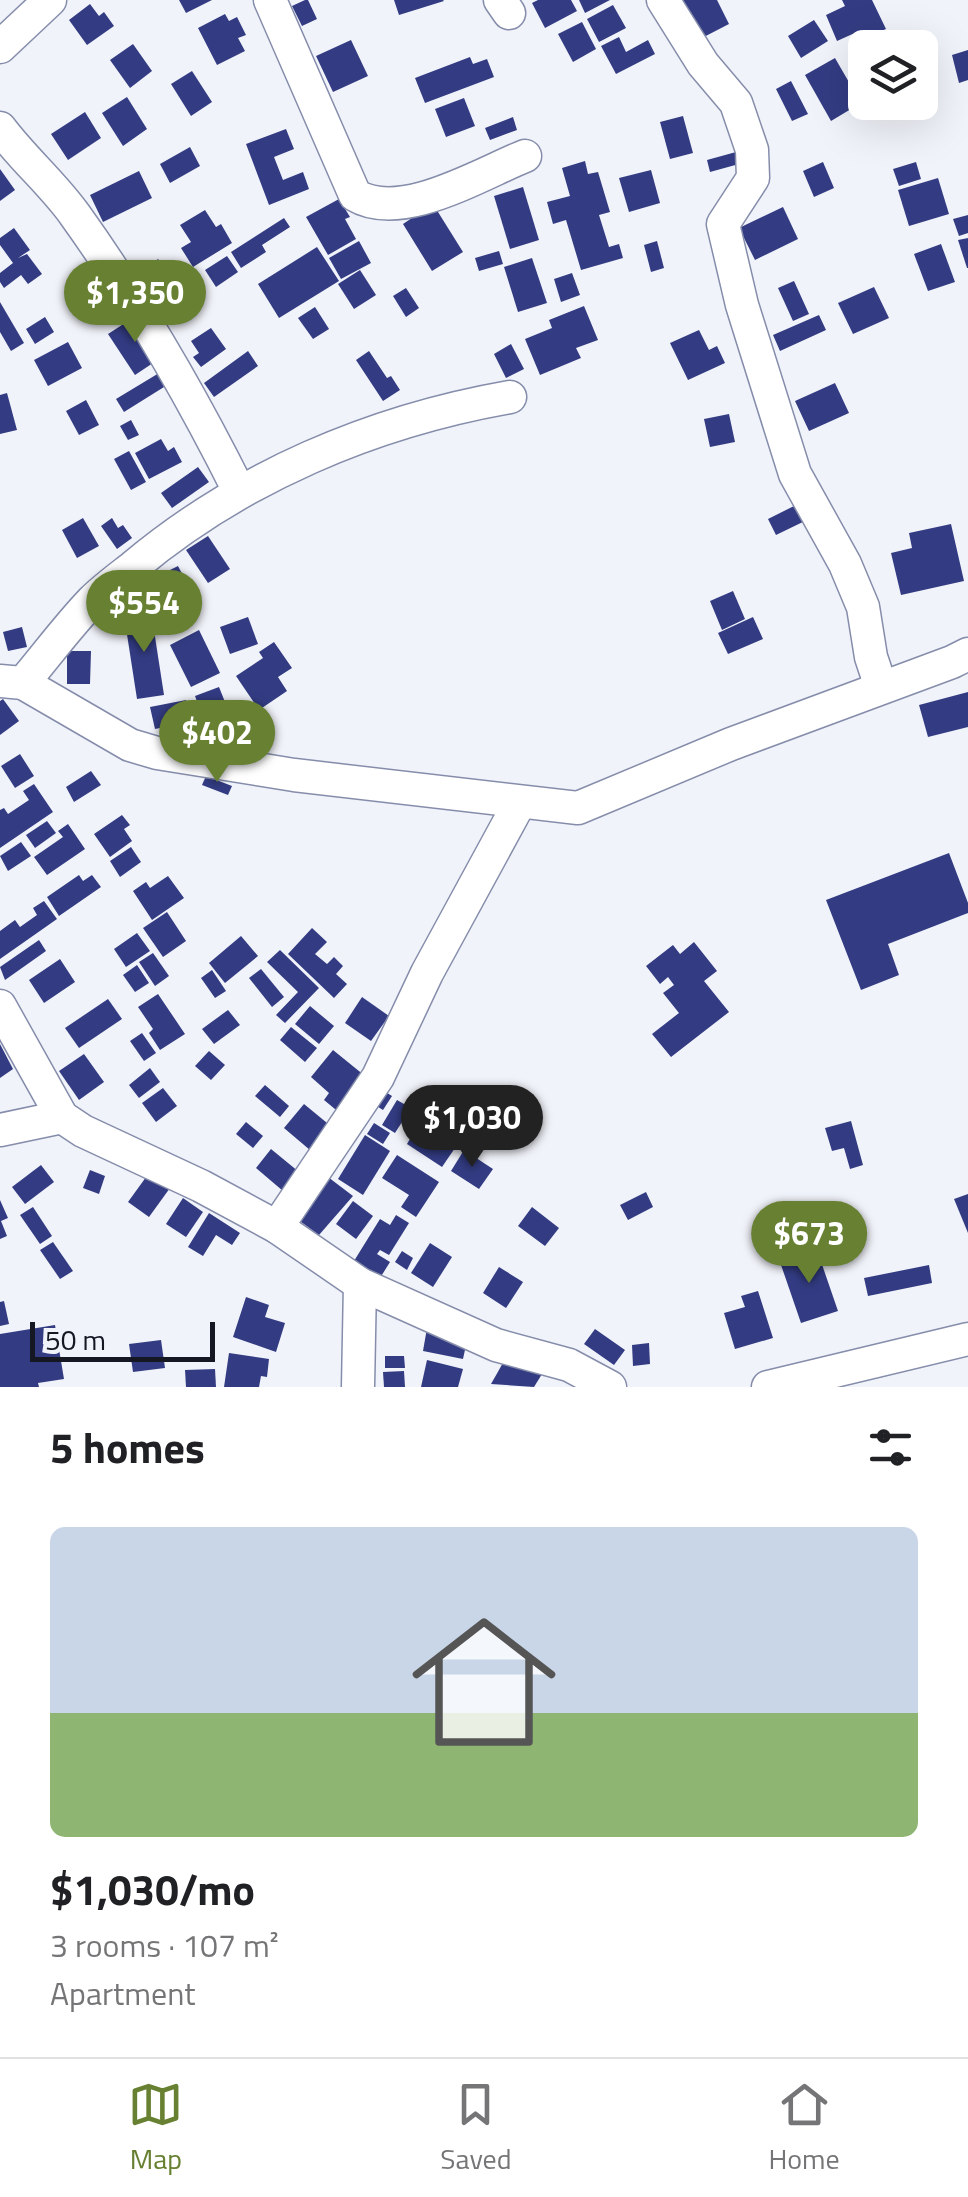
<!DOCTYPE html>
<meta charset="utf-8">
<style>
:root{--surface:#fff;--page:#f2f2f2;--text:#202124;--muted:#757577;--line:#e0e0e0;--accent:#688032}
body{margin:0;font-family:"Titillium Web",sans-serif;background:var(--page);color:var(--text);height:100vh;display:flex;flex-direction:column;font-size:38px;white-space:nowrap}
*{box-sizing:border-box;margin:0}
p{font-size:32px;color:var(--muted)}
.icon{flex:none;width:55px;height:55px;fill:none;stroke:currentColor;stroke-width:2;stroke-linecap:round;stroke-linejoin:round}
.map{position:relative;height:1387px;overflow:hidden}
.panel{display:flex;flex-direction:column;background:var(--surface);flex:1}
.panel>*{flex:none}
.fabs{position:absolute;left:848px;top:30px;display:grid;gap:20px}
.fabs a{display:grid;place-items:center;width:90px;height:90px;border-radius:15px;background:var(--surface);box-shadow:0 10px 40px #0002;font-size:50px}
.scale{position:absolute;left:30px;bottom:25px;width:185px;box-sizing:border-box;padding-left:10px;border:5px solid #151723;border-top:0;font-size:28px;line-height:35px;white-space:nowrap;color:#151723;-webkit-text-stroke:8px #f1f3fa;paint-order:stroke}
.price{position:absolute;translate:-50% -85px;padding:0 22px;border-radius:35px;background:var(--accent);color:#fff;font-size:32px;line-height:65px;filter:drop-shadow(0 2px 5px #0008)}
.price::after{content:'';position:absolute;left:50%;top:60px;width:30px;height:22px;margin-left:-15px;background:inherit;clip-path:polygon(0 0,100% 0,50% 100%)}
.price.active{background:#222;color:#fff}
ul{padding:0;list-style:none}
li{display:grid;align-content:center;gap:20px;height:530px;padding:0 50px}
li span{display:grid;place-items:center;height:310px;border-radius:15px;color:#555}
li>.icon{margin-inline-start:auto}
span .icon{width:180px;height:180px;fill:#fffc;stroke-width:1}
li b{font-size:42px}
h2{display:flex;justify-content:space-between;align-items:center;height:120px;padding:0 50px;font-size:42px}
.tabs{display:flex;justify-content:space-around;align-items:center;height:140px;border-top:2px solid var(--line);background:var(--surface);font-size:28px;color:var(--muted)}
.tabs a{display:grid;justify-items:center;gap:5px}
.tabs .active{color:var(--accent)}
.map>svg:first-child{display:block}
.building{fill:#333c83}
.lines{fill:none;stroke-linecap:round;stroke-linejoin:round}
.minor-casing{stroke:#858dab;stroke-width:35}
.minor{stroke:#fff;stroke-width:32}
</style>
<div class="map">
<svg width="968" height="1387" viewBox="0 0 968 1387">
<rect width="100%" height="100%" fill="#f1f3fa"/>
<g class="building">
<polygon points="179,0 212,0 186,13"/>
<polygon points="305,0 308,0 317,19 302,26 292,6"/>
<polygon points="394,0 443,0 444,1 399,15"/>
<polygon points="538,0 571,0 577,11 545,28 532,3"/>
<polygon points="579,0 610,0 585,13"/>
<polygon points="677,0 717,0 729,24 698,40"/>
<polygon points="842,0 872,0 886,29 861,40 857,32 837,41 826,15 845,6"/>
<polygon points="90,4 99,16 104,12 114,26 87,45 69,20"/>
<polygon points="613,5 626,28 599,42 587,19"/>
<polygon points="225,14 229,21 237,17 246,35 238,38 245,51 217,65 198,28"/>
<polygon points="814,20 828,41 801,58 788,36"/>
<polygon points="582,22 596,49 573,62 558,34"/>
<polygon points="619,37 626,52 648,40 655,54 616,74 601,46"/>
<polygon points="351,40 368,76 333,92 316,56"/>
<polygon points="133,44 152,71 130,88 110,60"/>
<polygon points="968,50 968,80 959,83 952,55"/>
<polygon points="470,57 473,64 487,59 494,77 425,103 415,78"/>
<polygon points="835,58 861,103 831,121 805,75"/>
<polygon points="192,71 212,102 191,116 171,84"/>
<polygon points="791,81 808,114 792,121 776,89"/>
<polygon points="127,97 147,129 123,146 102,113"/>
<polygon points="464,98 475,126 446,137 435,109"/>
<polygon points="85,112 101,138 68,160 51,134"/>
<polygon points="683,116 693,153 670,159 660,122"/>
<polygon points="513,117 517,130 490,140 485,128"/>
<polygon points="286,129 294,149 274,157 283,180 303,172 309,189 269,205 246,144"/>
<polygon points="190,147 200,166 170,183 160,164"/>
<polygon points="736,152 739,164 710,172 707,160"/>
<polygon points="585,161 588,174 598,172 610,212 599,215 609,247 619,244 623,258 581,270 566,220 553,224 547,202 570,196 562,168"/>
<polygon points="823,162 834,188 814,197 803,171"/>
<polygon points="916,162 921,179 899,186 893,169"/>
<polygon points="0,169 15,190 0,201"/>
<polygon points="651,170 660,203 629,212 619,178"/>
<polygon points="139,171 152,198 103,222 90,195"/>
<polygon points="938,178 949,214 909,226 898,190"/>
<polygon points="523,187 539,240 510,249 494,196"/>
<polygon points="339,199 350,217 345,219 356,239 328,255 306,217"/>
<polygon points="433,204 463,252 432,271 403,224"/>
<polygon points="783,207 798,239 755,260 739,228"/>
<polygon points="205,210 216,227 221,224 232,243 193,267 181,248 191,242 180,225"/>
<polygon points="968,215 968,233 959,236 953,219"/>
<polygon points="284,218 290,227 262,245 266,252 241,268 231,252"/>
<polygon points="14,228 30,250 18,258 27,254 42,274 28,284 21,275 4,288 0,282 0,273 13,263 0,245 0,238"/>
<polygon points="968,238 968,268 967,268 958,240"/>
<polygon points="359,241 371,263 341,279 329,258"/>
<polygon points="657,241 664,268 651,272 644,245"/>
<polygon points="941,244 955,282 928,291 914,254"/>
<polygon points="317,247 339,281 279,318 258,284"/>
<polygon points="499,251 503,264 479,271 475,258"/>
<polygon points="227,256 238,272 216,287 205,270"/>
<polygon points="532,258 547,303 518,312 504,267"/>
<polygon points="158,259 174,281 147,302 130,280"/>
<polygon points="360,270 376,295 354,309 338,284"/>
<polygon points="572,273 580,295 561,302 554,279"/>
<polygon points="794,281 809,314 793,321 778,288"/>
<polygon points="874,287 889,318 853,334 838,303"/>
<polygon points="406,288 419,308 406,317 393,296"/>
<polygon points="0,302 24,343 11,351 0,332"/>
<polygon points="584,306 598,340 576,348 581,358 540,375 525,339 552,328 549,320"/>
<polygon points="315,307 329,329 313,339 298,318"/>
<polygon points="819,315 826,330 780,351 773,335"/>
<polygon points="136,316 162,357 135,375 108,334"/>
<polygon points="45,317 54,332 35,344 26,329"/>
<polygon points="211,328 226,349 201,367 193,357 199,353 191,341"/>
<polygon points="699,330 709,350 717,346 725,363 688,380 670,343"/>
<polygon points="68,342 82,368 48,386 34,360"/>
<polygon points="511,344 524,369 506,378 494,354"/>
<polygon points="248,351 258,366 214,397 204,383"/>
<polygon points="369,351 387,378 391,376 400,390 383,401 356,360"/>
<polygon points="164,370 172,382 124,412 116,399"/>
<polygon points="835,383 849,413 809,431 795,401"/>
<polygon points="7,393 17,430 0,434 0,395"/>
<polygon points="86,400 99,425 79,435 66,411"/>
<polygon points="729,414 735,442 710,447 704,419"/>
<polygon points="131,420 139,435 128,440 120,426"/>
<polygon points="161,439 168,451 174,447 182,462 149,479 135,453"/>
<polygon points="129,451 146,482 131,490 114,459"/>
<polygon points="198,467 209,482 172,508 161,493"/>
<polygon points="800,503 809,519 776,535 768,519"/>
<polygon points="83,518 99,546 77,558 62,530"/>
<polygon points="112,518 118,528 123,525 132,538 117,549 101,526"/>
<polygon points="951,524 964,581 901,595 891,553 912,548 909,533"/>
<polygon points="208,536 230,569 208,583 186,550"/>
<polygon points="178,566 188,585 179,590 168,571"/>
<polygon points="733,591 745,619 722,630 710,601"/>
<polygon points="151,611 164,695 137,699 124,615"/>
<polygon points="248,617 258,644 230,654 220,627"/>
<polygon points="753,617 763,639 728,654 718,633"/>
<polygon points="22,627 27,647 8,651 3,632"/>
<polygon points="199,630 220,673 191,687 170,645"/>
<polygon points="274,642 292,668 278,677 287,691 259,710 236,676 263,658 259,652"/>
<polygon points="67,651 91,651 90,684 67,684"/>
<polygon points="219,687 229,712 204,721 195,696"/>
<polygon points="968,692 968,727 928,737 919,705"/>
<polygon points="3,699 19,721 0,735 0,701"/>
<polygon points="186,700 191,722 155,729 150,707"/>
<polygon points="20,754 34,776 15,788 1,766"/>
<polygon points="91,771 101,785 74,802 66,787"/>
<polygon points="206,776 232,786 228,795 202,785"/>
<polygon points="34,784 53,812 0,848 0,810 4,808 8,814 29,800 23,791"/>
<polygon points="122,815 130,825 124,829 132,841 110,857 94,834"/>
<polygon points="47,821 56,833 35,848 26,835"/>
<polygon points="68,824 85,849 47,875 34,857 63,837 58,831"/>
<polygon points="21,842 31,856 8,871 0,856"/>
<polygon points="131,847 141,862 120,877 110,861"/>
<polygon points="949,853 968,903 968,913 888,944 899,975 861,990 826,900"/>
<polygon points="79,875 83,881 92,875 101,887 59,916 47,897"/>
<polygon points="168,876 184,898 152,920 133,891 146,882 150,888"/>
<polygon points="44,901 57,919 0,959 0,931 15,920 20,927 37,915 33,908"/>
<polygon points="167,912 186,941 163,957 143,928"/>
<polygon points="312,928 327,942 315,954 327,964 334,957 343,966 336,974 347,984 334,998 288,954"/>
<polygon points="137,933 150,951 126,967 114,949"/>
<polygon points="241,936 258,956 225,983 209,963"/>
<polygon points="39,940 46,951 5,980 0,967"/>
<polygon points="694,942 717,971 704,981 729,1012 671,1057 652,1034 679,1013 663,993 674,985 668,977 660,984 646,966 673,945 680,954"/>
<polygon points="280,950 319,988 285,1023 276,1015 298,992 267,962"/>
<polygon points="153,953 169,976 155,986 139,962"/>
<polygon points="60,959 75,982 44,1003 29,980"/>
<polygon points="137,965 149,983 135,992 123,975"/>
<polygon points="261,969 284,997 272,1007 249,978"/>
<polygon points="212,970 226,991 215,998 201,978"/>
<polygon points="158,994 185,1034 160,1050 149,1033 153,1029 138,1007"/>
<polygon points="362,997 389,1016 371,1041 345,1023"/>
<polygon points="108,999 122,1019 79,1048 65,1028"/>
<polygon points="310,1006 334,1026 319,1044 295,1024"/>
<polygon points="228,1010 240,1025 214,1044 202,1029"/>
<polygon points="291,1027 317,1048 305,1062 280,1040"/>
<polygon points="142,1033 156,1053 144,1061 130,1041"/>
<polygon points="0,1044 13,1069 0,1078"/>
<polygon points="333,1050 370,1080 341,1114 324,1100 329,1093 311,1077"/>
<polygon points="209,1051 225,1065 211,1080 195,1066"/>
<polygon points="84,1054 104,1082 79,1100 59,1071"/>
<polygon points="150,1068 160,1082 139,1098 129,1085"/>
<polygon points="265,1085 289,1106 280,1117 255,1096"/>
<polygon points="163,1088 177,1106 156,1122 142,1103"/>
<polygon points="384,1091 392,1096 383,1110 375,1105"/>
<polygon points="397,1100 411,1108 395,1133 382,1125"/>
<polygon points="304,1104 338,1132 317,1156 284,1128"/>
<polygon points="851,1121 863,1165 850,1169 844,1148 832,1151 825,1128"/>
<polygon points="246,1122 263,1136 253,1148 236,1134"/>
<polygon points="420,1122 457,1145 442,1167 407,1144"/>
<polygon points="374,1123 390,1133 383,1144 367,1134"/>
<polygon points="365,1135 390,1151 363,1195 338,1179"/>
<polygon points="271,1149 299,1172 283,1191 256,1168"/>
<polygon points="464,1150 493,1169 479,1189 451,1171"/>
<polygon points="397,1155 439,1182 416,1217 401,1207 409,1195 382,1178"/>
<polygon points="41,1165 54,1182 25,1204 12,1187"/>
<polygon points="90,1170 105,1176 99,1194 83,1188"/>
<polygon points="149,1173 170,1188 149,1217 128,1202"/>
<polygon points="328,1177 353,1196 319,1235 297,1219"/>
<polygon points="646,1192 653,1207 628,1220 620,1205"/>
<polygon points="968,1194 968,1233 954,1199"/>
<polygon points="183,1198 203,1212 186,1237 166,1224"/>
<polygon points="0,1200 8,1218 1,1221 7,1236 0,1239"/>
<polygon points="353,1201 373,1216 356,1239 336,1224"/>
<polygon points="33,1207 52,1236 40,1244 20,1215"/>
<polygon points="532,1207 559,1228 545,1246 518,1226"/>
<polygon points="209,1213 240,1233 232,1245 216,1235 203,1256 188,1247"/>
<polygon points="396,1215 409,1223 389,1255 380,1250 377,1254 390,1262 380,1278 354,1261 380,1219 390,1225"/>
<polygon points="53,1242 73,1271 60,1279 40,1250"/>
<polygon points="430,1243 452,1257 433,1287 411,1273"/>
<polygon points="817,1250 838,1311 801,1323 780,1262"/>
<polygon points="402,1251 413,1258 407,1270 395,1262"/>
<polygon points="929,1265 932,1283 868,1296 864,1278"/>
<polygon points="499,1267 523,1282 506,1308 483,1293"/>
<polygon points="758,1291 773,1338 735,1349 724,1313 745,1307 741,1296"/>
<polygon points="246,1297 269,1305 265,1317 285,1323 276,1352 233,1337"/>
<polygon points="4,1301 9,1324 0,1326 0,1302"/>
<polygon points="55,1325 64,1379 38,1383 39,1387 0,1387 0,1334"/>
<polygon points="427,1328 468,1336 463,1359 423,1351"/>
<polygon points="595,1329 625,1350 614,1365 584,1344"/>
<polygon points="161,1340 165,1368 133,1372 129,1344"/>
<polygon points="649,1343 650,1364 633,1366 632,1345"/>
<polygon points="229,1353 269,1359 267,1377 261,1376 259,1387 224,1387"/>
<polygon points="508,1354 542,1374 534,1387 491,1384"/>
<polygon points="385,1356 404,1356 405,1368 385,1368"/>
<polygon points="427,1360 463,1369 458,1387 421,1387"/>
<polygon points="215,1369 216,1387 186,1387 185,1370"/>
<polygon points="404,1371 405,1387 384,1387 383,1372"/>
</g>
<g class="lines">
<defs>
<g id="minor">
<path d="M270,0l85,195c46,28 125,-21 170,-39"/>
<polyline points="500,0 509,13"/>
<polyline points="663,0 703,64 736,103 752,150 753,178 723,224 742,305 795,474 845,564 863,607 871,657 881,687"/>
<polyline points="0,47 50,0"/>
<path d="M0,128c23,31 53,56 75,87 63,88 116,180 164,276"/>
<polyline points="0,681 23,683 130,745 157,753 294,775 578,808 731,744 952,662 968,654"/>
<path d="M23,683c23,-27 44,-56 69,-82 12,-12 27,-23 41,-34 107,-90 240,-146 377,-170"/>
<polyline points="0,1006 62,1117 83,1131 201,1186 277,1227 360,1284 496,1345 569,1365 610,1387"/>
<polyline points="0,1130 62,1117"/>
<polyline points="277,1227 378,1077 427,973 520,802"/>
<polyline points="358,1387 360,1284"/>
<polyline points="768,1387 968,1339"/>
</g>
</defs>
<use href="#minor" class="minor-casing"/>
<use href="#minor" class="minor"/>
</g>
</svg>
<div class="fabs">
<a><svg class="icon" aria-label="layers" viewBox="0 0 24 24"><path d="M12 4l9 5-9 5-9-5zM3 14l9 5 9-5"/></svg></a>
</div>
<div class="scale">50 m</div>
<b class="price" style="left:135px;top:345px">$1,350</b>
<b class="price" style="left:144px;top:655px">$554</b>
<b class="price" style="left:217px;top:785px">$402</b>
<b class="price active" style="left:472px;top:1170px">$1,030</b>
<b class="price" style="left:809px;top:1286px">$673</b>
</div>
<section class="panel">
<h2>5 homes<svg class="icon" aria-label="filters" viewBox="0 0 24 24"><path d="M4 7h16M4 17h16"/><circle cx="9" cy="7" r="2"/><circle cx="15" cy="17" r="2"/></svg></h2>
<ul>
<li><span style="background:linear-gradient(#c9d6e8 60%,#8fb573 0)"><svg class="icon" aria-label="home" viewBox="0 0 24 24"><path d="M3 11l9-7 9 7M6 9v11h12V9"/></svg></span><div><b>$1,030/mo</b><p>3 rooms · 107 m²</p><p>Apartment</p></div></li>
</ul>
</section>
<nav class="tabs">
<a class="active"><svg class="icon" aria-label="map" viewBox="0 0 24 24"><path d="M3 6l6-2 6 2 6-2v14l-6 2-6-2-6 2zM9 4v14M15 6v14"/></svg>Map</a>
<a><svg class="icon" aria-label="saved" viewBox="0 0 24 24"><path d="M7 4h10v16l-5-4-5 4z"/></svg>Saved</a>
<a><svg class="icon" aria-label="home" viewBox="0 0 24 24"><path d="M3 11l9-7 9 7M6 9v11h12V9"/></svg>Home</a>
</nav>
